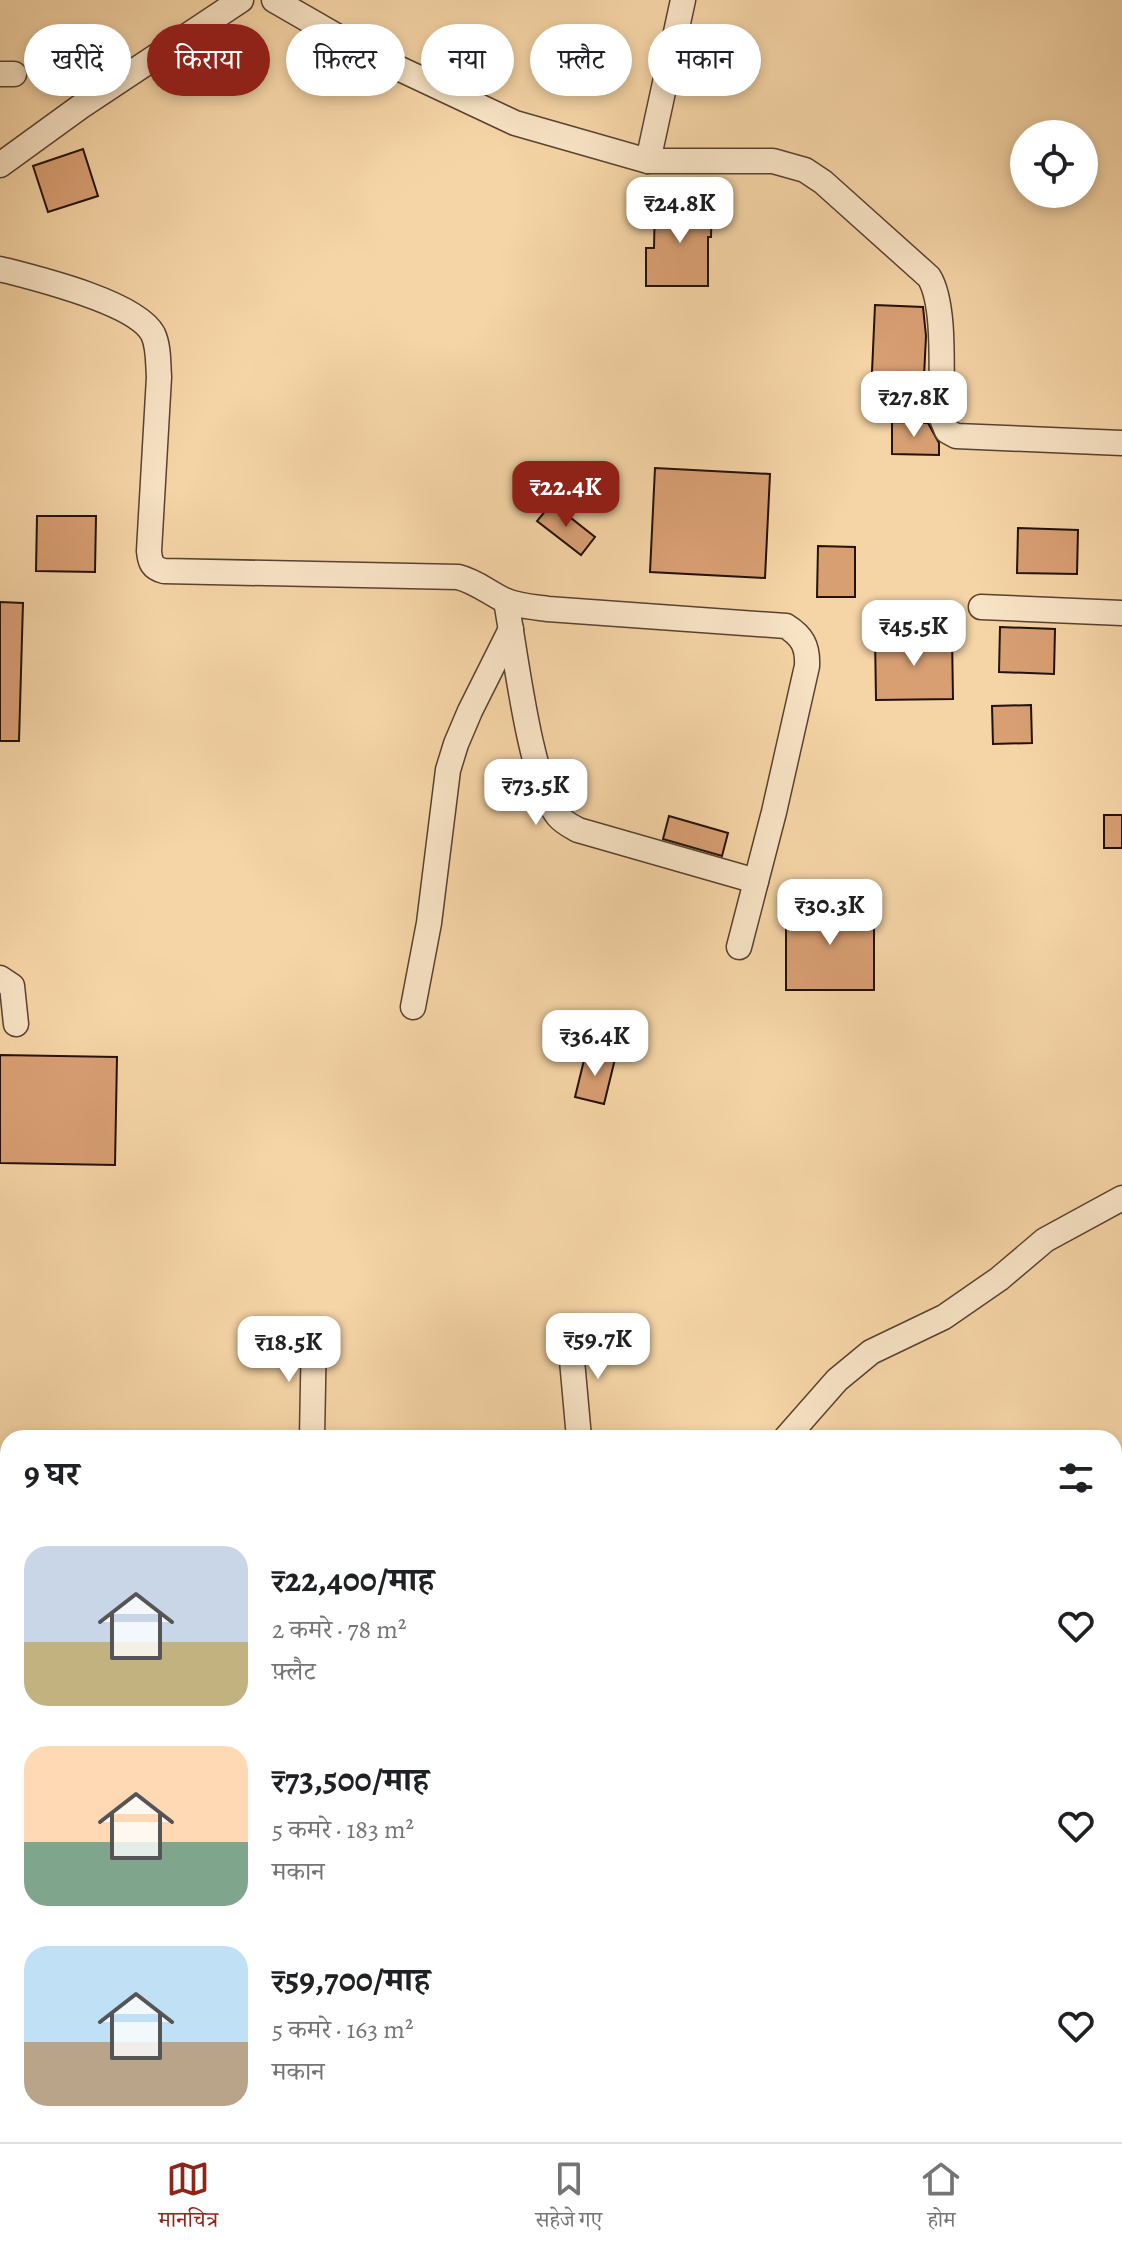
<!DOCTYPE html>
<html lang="hi">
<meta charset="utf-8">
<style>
:root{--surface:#fff;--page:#f6f6f6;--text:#202124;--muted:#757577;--line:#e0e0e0;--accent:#8f2418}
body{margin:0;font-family:Alegreya,"Noto Serif Devanagari",serif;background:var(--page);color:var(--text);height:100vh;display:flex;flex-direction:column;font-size:30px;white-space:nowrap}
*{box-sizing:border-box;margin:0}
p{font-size:26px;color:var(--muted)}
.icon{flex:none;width:44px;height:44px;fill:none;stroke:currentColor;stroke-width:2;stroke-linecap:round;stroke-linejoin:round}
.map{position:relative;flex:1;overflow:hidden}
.side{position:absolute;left:0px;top:1430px;width:1122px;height:712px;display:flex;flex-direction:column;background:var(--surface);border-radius:24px 24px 0 0;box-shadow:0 4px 12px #0003}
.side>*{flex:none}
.hud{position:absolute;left:24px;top:24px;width:1074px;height:72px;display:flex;gap:16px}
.fabs{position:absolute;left:1010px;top:120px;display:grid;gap:16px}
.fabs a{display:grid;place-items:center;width:88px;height:88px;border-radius:50%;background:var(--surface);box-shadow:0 4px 12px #0003;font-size:40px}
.price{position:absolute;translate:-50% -68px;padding:0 18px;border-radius:16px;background:#fff;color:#222;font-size:26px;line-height:52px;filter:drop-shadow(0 2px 4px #0008)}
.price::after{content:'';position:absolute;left:50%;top:48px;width:24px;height:18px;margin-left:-12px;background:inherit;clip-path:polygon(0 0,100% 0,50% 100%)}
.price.active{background:var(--accent);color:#fff}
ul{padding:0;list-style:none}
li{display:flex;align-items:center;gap:24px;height:200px;padding:0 24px}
li span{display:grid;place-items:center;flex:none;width:224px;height:160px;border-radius:24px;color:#555}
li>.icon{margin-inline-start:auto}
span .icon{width:96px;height:96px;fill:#fffc;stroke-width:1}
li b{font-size:34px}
h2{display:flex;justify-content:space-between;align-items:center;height:96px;padding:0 24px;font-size:34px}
.tag{padding:0 28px;border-radius:36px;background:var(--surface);box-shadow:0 4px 12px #0003;font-size:28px;line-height:72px}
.tag.active{background:var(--accent);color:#fff}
.tab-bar{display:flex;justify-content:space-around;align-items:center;height:112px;border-top:2px solid var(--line);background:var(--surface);font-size:22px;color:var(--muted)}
.tab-bar a{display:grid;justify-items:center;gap:4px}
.tab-bar .active{color:var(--accent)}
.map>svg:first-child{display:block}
.green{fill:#c3bb82;stroke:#746645;stroke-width:2}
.building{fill:#d89f73;stroke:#241108;stroke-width:2}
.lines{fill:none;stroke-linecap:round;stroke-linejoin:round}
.minor-casing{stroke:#584230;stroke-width:27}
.minor{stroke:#f8e3c5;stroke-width:24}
</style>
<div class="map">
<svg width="1122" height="2142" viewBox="0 0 1122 2142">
<rect width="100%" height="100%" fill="#f5d4a6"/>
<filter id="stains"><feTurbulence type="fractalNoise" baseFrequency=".0025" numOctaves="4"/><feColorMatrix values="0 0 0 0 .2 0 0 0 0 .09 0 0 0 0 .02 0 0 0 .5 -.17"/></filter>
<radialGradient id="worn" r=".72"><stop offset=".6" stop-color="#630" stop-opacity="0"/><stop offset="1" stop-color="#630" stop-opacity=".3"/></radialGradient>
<polygon class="green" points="1114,1657 1122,1657 1122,2102 1116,2103 1121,2142 893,2142 894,2134 1114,2134"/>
<g class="building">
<polygon points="83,149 98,196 48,212 33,166"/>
<polygon points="655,201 712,202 711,237 708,237 708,286 646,286 646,248 654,248"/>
<polygon points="875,305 923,307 926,336 923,397 871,394"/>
<polygon points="892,422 928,423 939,443 939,455 892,454"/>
<polygon points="655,468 770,474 765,578 650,572"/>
<polygon points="552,503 595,537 581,555 537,521"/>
<polygon points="37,516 96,516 95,572 36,571"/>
<polygon points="1018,528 1078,530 1077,574 1017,573"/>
<polygon points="818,546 855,547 855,597 817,597"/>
<polygon points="0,602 23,603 19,741 0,741"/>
<polygon points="1000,627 1055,629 1054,674 999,672"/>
<polygon points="952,635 953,699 876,700 875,636"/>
<polygon points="1031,705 1032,743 993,744 992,706"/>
<rect x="1104" y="815" width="18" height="33"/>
<polygon points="669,816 728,833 722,856 663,839"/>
<rect x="786" y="904" width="88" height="86"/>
<polygon points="586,1052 615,1059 604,1104 575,1097"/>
<polygon points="0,1055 117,1057 115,1165 0,1163"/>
</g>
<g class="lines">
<defs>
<g id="minor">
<path d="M274,0l92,53 149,70 133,38h125l32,9 18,12 106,95c18,29 11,105 13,142l5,12 9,5 166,7"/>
<polyline points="0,74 14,74"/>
<polyline points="648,161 683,0"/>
<polyline points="0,165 80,107 241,0"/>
<path d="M0,269c35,9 136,33 153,65 6,13 5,30 6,43l-10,174c1,11 3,17 15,20l294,6c17,4 30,15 46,23 13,6 29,7 44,9l238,17c16,10 22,20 21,40l-33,146 -35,135"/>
<path d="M506,601c9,48 24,181 52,215 6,7 13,10 20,14l178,51"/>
<polyline points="981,607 1122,613"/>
<polyline points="0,978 12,986 16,1024"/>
<polyline points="413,1007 429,923 448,770 456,744 470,711 511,629"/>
<polyline points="569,1327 579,1438"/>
<polyline points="312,1438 314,1330"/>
<polyline points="786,1438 837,1380 871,1352 944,1317 999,1279 1045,1240 1122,1198"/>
<polyline points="0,1531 8,1531"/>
<polyline points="0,1841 8,1835"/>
<polyline points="425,2134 429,2142"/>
<polyline points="152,2142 153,2134"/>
<polyline points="238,2142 239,2137"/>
</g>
</defs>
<use href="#minor" class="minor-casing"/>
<use href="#minor" class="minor"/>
</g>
<rect width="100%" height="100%" filter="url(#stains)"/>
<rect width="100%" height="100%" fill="url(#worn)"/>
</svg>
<div class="fabs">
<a><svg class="icon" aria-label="locate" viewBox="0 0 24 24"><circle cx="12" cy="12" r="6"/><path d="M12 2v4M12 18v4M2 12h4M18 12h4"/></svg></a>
</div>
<b class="price" style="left:680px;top:245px">₹24.8K</b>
<b class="price" style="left:914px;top:439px">₹27.8K</b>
<b class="price active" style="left:566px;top:529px">₹22.4K</b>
<b class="price" style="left:914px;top:668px">₹45.5K</b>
<b class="price" style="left:536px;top:827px">₹73.5K</b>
<b class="price" style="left:830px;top:947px">₹30.3K</b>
<b class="price" style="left:595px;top:1078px">₹36.4K</b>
<b class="price" style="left:598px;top:1381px">₹59.7K</b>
<b class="price" style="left:289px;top:1384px">₹18.5K</b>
<div class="hud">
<a class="tag">खरीदें</a>
<a class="tag active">किराया</a>
<a class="tag">फ़िल्टर</a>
<a class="tag">नया</a>
<a class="tag">फ़्लैट</a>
<a class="tag">मकान</a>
</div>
<section class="side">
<h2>9 घर<svg class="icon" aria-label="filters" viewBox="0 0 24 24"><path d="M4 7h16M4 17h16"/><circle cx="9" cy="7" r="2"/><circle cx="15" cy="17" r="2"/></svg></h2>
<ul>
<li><span style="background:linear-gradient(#c9d6e8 60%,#c2b280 0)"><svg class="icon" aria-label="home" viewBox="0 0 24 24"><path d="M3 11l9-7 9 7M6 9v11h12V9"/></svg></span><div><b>₹22,400/माह</b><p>2 कमरे · 78 m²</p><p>फ़्लैट</p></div><svg class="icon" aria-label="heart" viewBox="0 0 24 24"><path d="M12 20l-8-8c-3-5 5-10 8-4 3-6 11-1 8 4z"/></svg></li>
<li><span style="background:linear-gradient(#ffd9b3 60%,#7fa58c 0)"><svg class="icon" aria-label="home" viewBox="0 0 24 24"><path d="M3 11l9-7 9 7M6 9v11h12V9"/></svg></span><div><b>₹73,500/माह</b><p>5 कमरे · 183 m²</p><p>मकान</p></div><svg class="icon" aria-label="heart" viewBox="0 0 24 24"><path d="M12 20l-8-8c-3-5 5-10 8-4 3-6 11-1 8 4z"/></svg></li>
<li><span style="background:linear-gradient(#bfe0f5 60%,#b9a48a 0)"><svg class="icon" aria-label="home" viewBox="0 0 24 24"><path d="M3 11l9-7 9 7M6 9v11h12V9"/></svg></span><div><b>₹59,700/माह</b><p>5 कमरे · 163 m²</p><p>मकान</p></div><svg class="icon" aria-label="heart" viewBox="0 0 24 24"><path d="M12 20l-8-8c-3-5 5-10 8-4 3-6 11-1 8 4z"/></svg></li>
</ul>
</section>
</div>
<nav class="tab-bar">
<a class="active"><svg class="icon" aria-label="map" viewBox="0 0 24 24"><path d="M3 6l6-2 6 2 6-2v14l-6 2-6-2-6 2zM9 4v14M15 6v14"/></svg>मानचित्र</a>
<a><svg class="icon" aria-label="saved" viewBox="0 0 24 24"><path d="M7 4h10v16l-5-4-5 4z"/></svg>सहेजे गए</a>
<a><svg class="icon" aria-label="home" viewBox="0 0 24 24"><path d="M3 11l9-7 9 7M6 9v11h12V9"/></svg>होम</a>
</nav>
